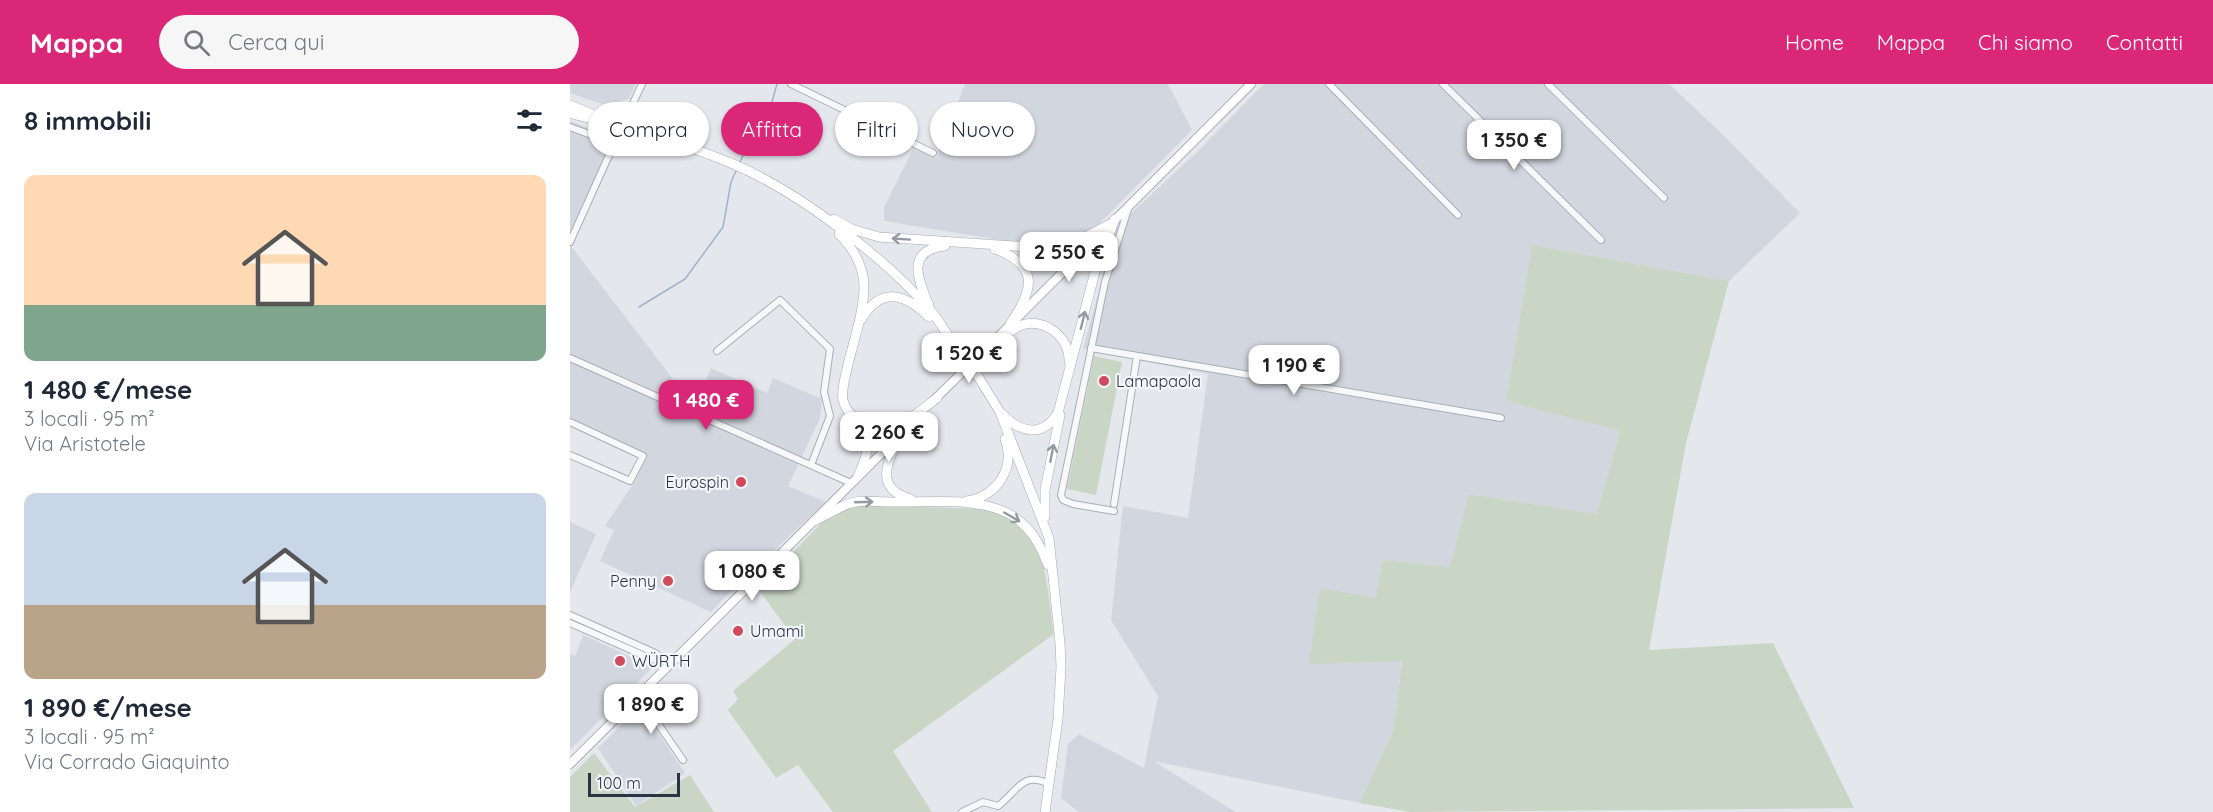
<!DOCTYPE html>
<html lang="it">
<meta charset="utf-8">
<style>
:root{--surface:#fff;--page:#f6f6f7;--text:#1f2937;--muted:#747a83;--accent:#db2777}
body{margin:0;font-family:Quicksand,sans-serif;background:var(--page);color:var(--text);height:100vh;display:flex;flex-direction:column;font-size:22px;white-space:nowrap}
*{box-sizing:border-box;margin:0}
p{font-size:20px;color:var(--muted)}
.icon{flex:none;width:33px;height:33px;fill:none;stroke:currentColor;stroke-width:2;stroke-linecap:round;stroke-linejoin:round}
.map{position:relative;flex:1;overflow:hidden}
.side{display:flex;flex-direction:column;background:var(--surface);width:570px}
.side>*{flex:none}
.hud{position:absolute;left:18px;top:18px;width:570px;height:54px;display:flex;gap:12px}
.scale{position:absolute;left:18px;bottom:15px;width:92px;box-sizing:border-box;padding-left:6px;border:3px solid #2b3445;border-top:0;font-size:16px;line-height:21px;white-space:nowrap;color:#2b3445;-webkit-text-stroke:4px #f4f6f9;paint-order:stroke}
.price{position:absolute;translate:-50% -51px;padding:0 14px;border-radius:12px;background:#fff;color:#222;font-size:20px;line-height:39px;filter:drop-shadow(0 2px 3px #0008)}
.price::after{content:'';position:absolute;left:50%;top:36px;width:18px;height:14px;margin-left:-9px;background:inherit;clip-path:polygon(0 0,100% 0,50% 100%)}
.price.selected{background:var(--accent);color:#fff}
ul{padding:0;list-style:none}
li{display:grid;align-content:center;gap:12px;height:318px;padding:0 24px}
li span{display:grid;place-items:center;height:186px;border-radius:12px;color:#555}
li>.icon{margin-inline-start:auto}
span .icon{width:108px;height:108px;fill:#fffc;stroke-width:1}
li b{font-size:26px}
h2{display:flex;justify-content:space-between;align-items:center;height:72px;padding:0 24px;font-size:26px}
.pill{padding:0 21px;border-radius:27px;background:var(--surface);box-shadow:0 2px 4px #0004;font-size:21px;line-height:54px}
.pill.selected{background:var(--accent);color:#fff}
header{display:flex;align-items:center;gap:36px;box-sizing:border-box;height:84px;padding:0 30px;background:var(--accent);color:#fff}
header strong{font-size:28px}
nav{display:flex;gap:33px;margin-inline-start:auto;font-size:21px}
.search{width:420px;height:54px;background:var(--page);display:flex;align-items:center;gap:15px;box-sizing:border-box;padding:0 21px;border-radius:33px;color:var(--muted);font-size:22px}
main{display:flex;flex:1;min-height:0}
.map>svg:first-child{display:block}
.built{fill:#d2d6de}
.green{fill:#c9d6c5}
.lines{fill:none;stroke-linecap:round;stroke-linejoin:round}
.stream{stroke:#9fb4cc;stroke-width:1.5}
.street-casing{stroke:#a9aeb7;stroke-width:8}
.secondary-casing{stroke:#a9aeb7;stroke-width:10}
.primary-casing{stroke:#a3abb8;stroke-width:10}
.street{stroke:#f7f8fa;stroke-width:6}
.secondary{stroke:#fff;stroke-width:8}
.primary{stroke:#fff;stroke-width:9}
.primary-bridge-casing{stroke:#a3abb8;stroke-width:10;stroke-linecap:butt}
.primary-bridge{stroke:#fff;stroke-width:9}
.oneway{stroke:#959aa2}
.poi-dot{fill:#d1495b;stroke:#f4f6f9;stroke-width:2}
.labels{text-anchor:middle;stroke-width:4.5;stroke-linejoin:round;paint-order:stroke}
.poi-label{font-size:16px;fill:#2b3445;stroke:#f4f6f9;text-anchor:start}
</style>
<header>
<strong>Mappa</strong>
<div class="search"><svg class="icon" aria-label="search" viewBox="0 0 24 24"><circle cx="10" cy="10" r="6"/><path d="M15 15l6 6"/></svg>Cerca qui</div>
<nav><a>Home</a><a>Mappa</a><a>Chi siamo</a><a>Contatti</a></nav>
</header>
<main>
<section class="side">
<h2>8 immobili<svg class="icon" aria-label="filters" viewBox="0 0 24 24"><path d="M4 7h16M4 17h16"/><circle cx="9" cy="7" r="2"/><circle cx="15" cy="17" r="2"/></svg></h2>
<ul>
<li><span style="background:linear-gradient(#ffd9b3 70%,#7fa58c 0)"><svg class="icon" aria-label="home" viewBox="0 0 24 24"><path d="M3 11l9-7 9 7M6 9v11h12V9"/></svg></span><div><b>1 480 €/mese</b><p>3 locali · 95 m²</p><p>Via Aristotele</p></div></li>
<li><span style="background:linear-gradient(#c9d6e8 60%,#b9a48a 0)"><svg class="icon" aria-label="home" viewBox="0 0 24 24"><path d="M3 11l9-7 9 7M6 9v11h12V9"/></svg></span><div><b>1 890 €/mese</b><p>3 locali · 95 m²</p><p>Via Corrado Giaquinto</p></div></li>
</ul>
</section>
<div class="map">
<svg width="1643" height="728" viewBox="0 0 1643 728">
<rect width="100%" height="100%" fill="#e4e7ec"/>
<g class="built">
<polygon points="0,0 66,0 59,15 35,21 0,9"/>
<polygon points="395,0 598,0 622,46 526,143 508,153 479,160 442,158 314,137 314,123 344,63 366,74"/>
<polygon points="694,0 1099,0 1145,43 1230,129 1159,197 962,161 936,317 1050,347 1027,430 900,410 880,483 813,476 832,576 824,644 790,719 583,677 666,728 509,728 491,714 498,660 509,650 574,684 588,612 541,536 553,422 618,434 638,290 513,265 546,143 626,69"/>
<polygon points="0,37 44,54 48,63 1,162 119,316 127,318 141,284 197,309 203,294 252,315 250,334 218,402 256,418 167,501 141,528 30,477 44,446 35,442 65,397 76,371 0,336"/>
<polygon points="0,438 26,450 0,508"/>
<polygon points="13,551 83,583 0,666 0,570 5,572"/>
<polygon points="70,622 115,689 66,722 28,664"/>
</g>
<g class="green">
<polygon points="962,161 1159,197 1116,359 1079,566 1203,559 1284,724 840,728 790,719 824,644 832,577 739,580 750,504 806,514 813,476 880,483 899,410 1027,430 1050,347 936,317"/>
<polygon points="524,272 552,278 526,411 497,405"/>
<path d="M287,421l128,4c17,4 37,14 48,28 13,18 17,73 21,97l-161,117 39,61h-99l-35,-47 -22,13 -48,-68 10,-11 -5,-8 62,-52 -37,-50 68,-71 14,-8z"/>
<polygon points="24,669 65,723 120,691 144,728 0,728 0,693"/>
</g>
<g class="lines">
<g class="stream">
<polyline points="169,80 175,67 197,35 207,0"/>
<polyline points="69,223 115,195 153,143 161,98 166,87"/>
</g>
<defs>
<g id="street">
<polyline points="221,0 363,69"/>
<polyline points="759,0 888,131"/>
<polyline points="873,0 1031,156"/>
<polyline points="978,0 1094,114"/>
<polyline points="64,17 72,0"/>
<polyline points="0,43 32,55 40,63 40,69 0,158"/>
<polyline points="521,264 931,334"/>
<polyline points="147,267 210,216 260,265 254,308 260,332 241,381"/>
<polyline points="0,274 281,399"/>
<polyline points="0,338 73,372 60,397 0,371"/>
<polyline points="544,420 567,272"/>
<polyline points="544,427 503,420 493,416 491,411 535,198 559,122"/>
<polyline points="0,531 85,569 101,580"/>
<polyline points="0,539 82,575 93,577"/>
<polyline points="69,612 113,676"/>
<path d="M392,728l21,-10 15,4c20,-15 24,-35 51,-22"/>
</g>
<g id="secondary">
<polyline points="427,254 681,0"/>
<polyline points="363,317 418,263"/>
<polyline points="0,680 350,331"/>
</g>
<g id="primary">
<polyline points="0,21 24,31"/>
<path d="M0,29c20,6 41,10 62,16 33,10 67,21 99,34 65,27 154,94 200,148 7,8 12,17 18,26"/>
<polyline points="264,135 282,145 309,153 474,164 506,158 540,140"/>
<path d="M269,150c14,14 25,33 25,53 0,23 -10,54 -16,77 -2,11 -7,25 -5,36 3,12 11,18 21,24 27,15 53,-11 73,-26"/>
<path d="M425,165c46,17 38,42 15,75"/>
<path d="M359,221c-11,-25 -24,-55 16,-59"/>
<path d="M291,236c19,-34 44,-27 68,-3"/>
<path d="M413,268c11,-7 27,-23 39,-27 22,-8 49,13 47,37"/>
<polyline points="409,294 430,328 479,454 490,559 491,583 488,635 475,728"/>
<path d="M432,330c19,19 40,24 56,-1l38,-145 19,-49"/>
<path d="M287,338c14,22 12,31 1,54"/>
<path d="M333,348c-14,26 -32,56 8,67"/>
<path d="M397,417c30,-5 49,-33 38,-62"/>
<polyline points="475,433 475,406 490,331"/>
<path d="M244,437l33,-17 13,-3c11,0 22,1 33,1 35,1 86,-6 118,13 20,12 29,29 37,50"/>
</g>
</defs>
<use href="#street" class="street-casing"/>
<use href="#secondary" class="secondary-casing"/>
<use href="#primary" class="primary-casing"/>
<use href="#street" class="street"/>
<use href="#secondary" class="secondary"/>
<use href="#primary" class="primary"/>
<defs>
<polyline id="primary-bridge" points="379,253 409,294"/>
</defs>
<use href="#primary-bridge" class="primary-bridge-casing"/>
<use href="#primary-bridge" class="primary-bridge"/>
</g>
<defs><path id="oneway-shaft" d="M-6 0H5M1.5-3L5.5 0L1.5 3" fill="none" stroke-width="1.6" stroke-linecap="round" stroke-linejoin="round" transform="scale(1.5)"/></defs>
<g class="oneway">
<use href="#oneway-shaft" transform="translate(331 155) rotate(-176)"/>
<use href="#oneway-shaft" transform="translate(513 236) rotate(-76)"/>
<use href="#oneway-shaft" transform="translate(482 369) rotate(-79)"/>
<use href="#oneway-shaft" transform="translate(294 418) rotate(-2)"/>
<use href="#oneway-shaft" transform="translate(442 433) rotate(30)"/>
</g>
<g class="poi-dot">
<circle cx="534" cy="297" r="6"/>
<circle cx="171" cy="398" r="6"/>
<circle cx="98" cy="497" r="6"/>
<circle cx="168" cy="547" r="6"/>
<circle cx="50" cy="577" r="6"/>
</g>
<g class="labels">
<g class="poi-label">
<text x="546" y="303">Lamapaola</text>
<text x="159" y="404" text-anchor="end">Eurospin</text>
<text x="86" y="503" text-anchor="end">Penny</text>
<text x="180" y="553">Umami</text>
<text x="62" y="583">WÜRTH</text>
</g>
</g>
</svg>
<div class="scale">100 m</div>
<b class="price" style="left:944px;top:87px">1 350 €</b>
<b class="price" style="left:499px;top:199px">2 550 €</b>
<b class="price" style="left:399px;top:300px">1 520 €</b>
<b class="price" style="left:724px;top:312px">1 190 €</b>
<b class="price selected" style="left:136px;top:347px">1 480 €</b>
<b class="price" style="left:319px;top:379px">2 260 €</b>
<b class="price" style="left:182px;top:518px">1 080 €</b>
<b class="price" style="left:81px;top:651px">1 890 €</b>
<div class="hud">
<a class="pill">Compra</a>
<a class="pill selected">Affitta</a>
<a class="pill">Filtri</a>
<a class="pill">Nuovo</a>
</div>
</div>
</main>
